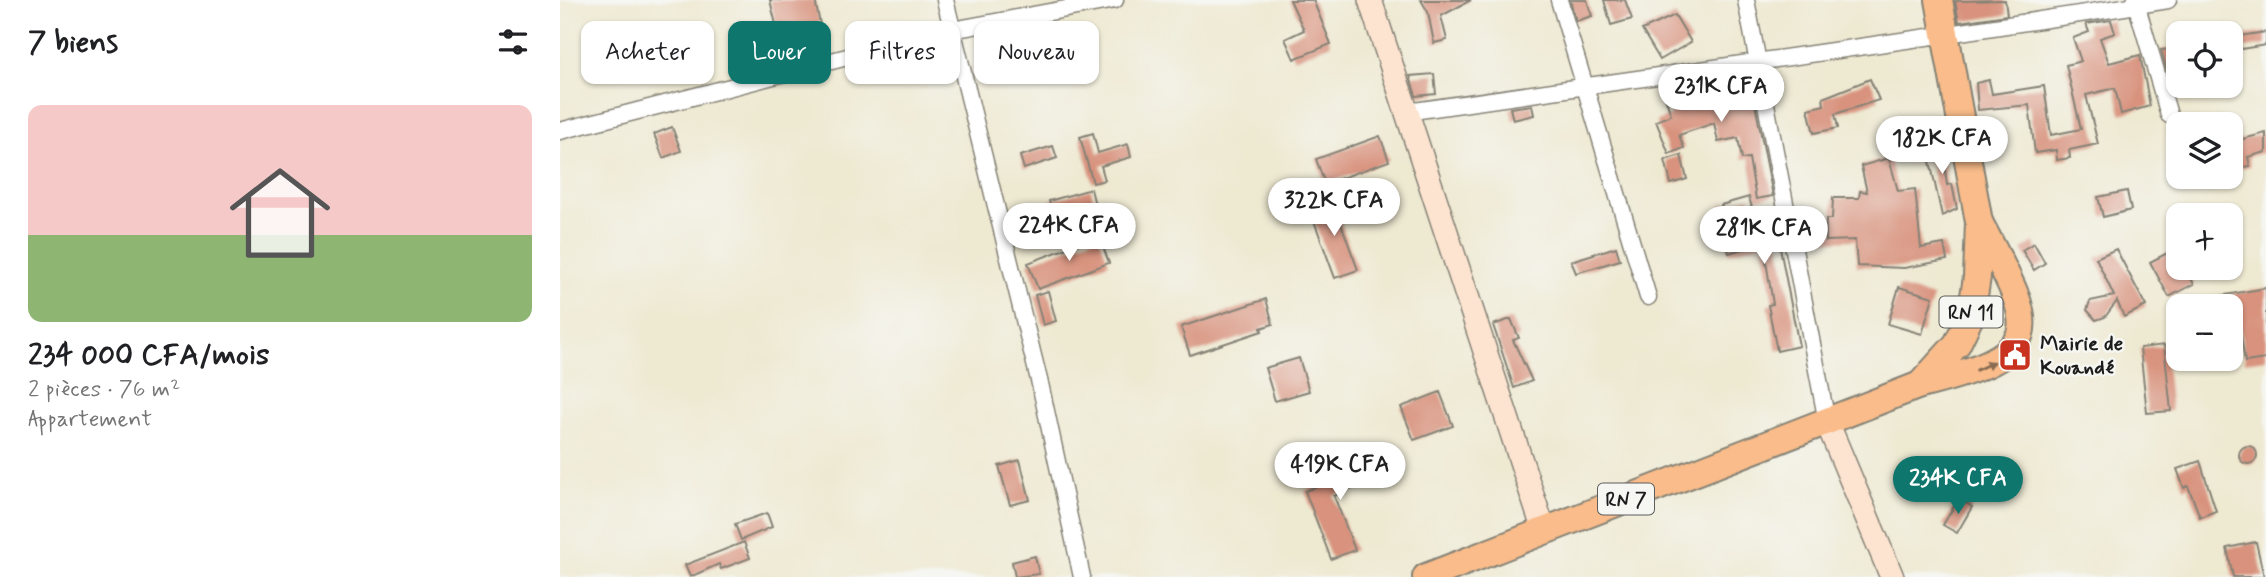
<!DOCTYPE html>
<html lang="fr">
<meta charset="utf-8">
<style>
:root{--surface:#fff;--page:#f6f6f6;--text:#202124;--muted:#757577;--accent:#0f766e}
body{margin:0;font-family:Mynerve,sans-serif;background:var(--page);color:var(--text);height:100vh;display:flex;flex-direction:column;font-size:26px;white-space:nowrap}
*{box-sizing:border-box;margin:0}
p{font-size:23px;color:var(--muted)}
.icon{flex:none;width:38px;height:38px;fill:none;stroke:currentColor;stroke-width:2;stroke-linecap:round;stroke-linejoin:round}
.map{position:relative;flex:1;overflow:hidden}
.sheet{display:flex;flex-direction:column;background:var(--surface);width:560px}
.sheet>*{flex:none}
.guide{position:absolute;left:21px;top:21px;width:665px;height:63px;display:flex;gap:14px}
.controls{position:absolute;left:1606px;top:21px;display:grid;gap:14px}
.controls a{display:grid;place-items:center;width:77px;height:77px;border-radius:14px;background:var(--surface);box-shadow:0 2px 5px #0004;font-size:35px}
.price{position:absolute;translate:-50% -60px;padding:0 16px;border-radius:24px;background:#fff;color:#222;font-size:23px;line-height:46px;filter:drop-shadow(0 2px 4px #0008)}
.price::after{content:'';position:absolute;left:50%;top:42px;width:21px;height:16px;margin-left:-10px;background:inherit;clip-path:polygon(0 0,100% 0,50% 100%)}
.price.selected{background:var(--accent);color:#fff}
ul{padding:0;list-style:none}
li{display:grid;align-content:center;gap:14px;height:371px;padding:0 28px}
li span{display:grid;place-items:center;height:217px;border-radius:14px;color:#555}
li>.icon{margin-inline-start:auto}
span .icon{width:126px;height:126px;fill:#fffc;stroke-width:1}
li b{font-size:30px}
h2{display:flex;justify-content:space-between;align-items:center;height:84px;padding:0 28px;font-size:30px}
.chip{padding:0 24px;border-radius:14px;background:var(--surface);box-shadow:0 2px 5px #0004;font-size:24px;line-height:63px}
.chip.selected{background:var(--accent);color:#fff}
main{display:flex;flex:1;min-height:0}
.map>svg:first-child{display:block}
.building{fill:#d8927d}
.lines{fill:none;stroke-linecap:round;stroke-linejoin:round}
.street-casing{stroke:#858276;stroke-width:19}
.secondary-casing{stroke:#858276;stroke-width:26}
.primary-casing{stroke:#858276;stroke-width:30}
.street{stroke:#fff;stroke-width:16}
.secondary{stroke:#fde4d0;stroke-width:23}
.primary{stroke:#f9bc8a;stroke-width:26}
.oneway{fill:#8a6c53}
.labels{text-anchor:middle;stroke-width:5;stroke-linejoin:round;paint-order:stroke}
.shield{fill:#f6f6f2;stroke:#5d5d5c;stroke-width:2}
.shield-label{font-size:19px;font-weight:bold;fill:#1c1c1c}
.poi-label{font-size:21px;font-weight:bold;fill:#1c1c1c;stroke:#f6f6f2;text-anchor:start}
</style>
<main>
<section class="sheet">
<h2>7 biens<svg class="icon" aria-label="filters" viewBox="0 0 24 24"><path d="M4 7h16M4 17h16"/><circle cx="9" cy="7" r="2"/><circle cx="15" cy="17" r="2"/></svg></h2>
<ul>
<li><span style="background:linear-gradient(#f6c9c9 60%,#8fb573 0)"><svg class="icon" aria-label="home" viewBox="0 0 24 24"><path d="M3 11l9-7 9 7M6 9v11h12V9"/></svg></span><div><b>234 000 CFA/mois</b><p>2 pièces · 76 m²</p><p>Appartement</p></div></li>
</ul>
</section>
<div class="map">
<svg width="1706" height="577" viewBox="0 0 1706 577">
<rect width="100%" height="100%" fill="#f6f6f2"/>
<filter id="ink" filterUnits="userSpaceOnUse"><feTurbulence type="fractalNoise" baseFrequency=".0143" numOctaves="2"/><feDisplacementMap in="SourceGraphic" scale="14" xChannelSelector="R" yChannelSelector="G"/><feConvolveMatrix kernelMatrix="1 2 1 2 8 2 1 2 1" color-interpolation-filters="sRGB"/></filter>
<filter id="wash" filterUnits="userSpaceOnUse"><feTurbulence type="fractalNoise" baseFrequency=".00686" numOctaves="4" result="noise"/><feDisplacementMap in="SourceGraphic" scale="28" xChannelSelector="R" yChannelSelector="G"/><feGaussianBlur stdDeviation="1.57" result="paint"/><feColorMatrix in="noise" values="0 0 0 0 0 0 0 0 0 0 0 0 0 0 0 0 0 1.4 0 .05"/><feComposite in="paint" operator="in"/></filter>
<g filter="url(#wash)">
<rect width="100%" height="100%" fill="#eee9d1"/>
<g id="blocks">
<g class="building">
<polygon points="210,0 255,0 261,29 238,34 240,45 222,49"/>
<polygon points="730,0 753,0 771,44 734,59 725,39 744,30"/>
<polygon points="861,0 911,0 881,16 887,40 874,43 868,12"/>
<polygon points="1010,0 1027,0 1032,16 1016,21"/>
<polygon points="1044,0 1065,0 1072,19 1051,25"/>
<polygon points="1445,0 1447,15 1399,22 1395,1"/>
<polygon points="1115,15 1131,42 1100,60 1082,30"/>
<polygon points="1551,20 1555,33 1540,38 1549,63 1580,55 1590,106 1561,114 1555,88 1526,95 1538,144 1509,150 1510,158 1497,160 1496,150 1475,153 1469,105 1418,110 1416,83 1429,80 1432,94 1484,86 1491,135 1521,129 1506,65 1521,61 1513,38 1529,32 1526,24"/>
<polygon points="1706,32 1706,45 1681,49 1679,36"/>
<polygon points="1611,49 1616,68 1607,71 1601,50"/>
<polygon points="70,50 74,63 37,77 31,65"/>
<polygon points="874,74 876,94 856,96 850,76"/>
<polygon points="1190,78 1213,196 1196,199 1189,158 1182,159 1178,138 1158,142 1154,123 1119,135 1124,148 1109,154 1096,121 1111,115 1105,97"/>
<polygon points="1310,79 1319,100 1275,114 1278,128 1254,133 1248,109 1264,105 1263,98"/>
<polygon points="972,105 974,115 953,120 950,108"/>
<polygon points="112,127 121,151 103,158 94,134"/>
<polygon points="533,133 538,153 568,144 571,157 541,166 545,180 533,183 520,137"/>
<polygon points="1706,133 1706,152 1688,157 1690,166 1671,170 1671,142"/>
<polygon points="820,136 829,161 765,184 756,159"/>
<polygon points="1388,140 1391,155 1383,156 1387,185 1392,184 1397,209 1382,216 1366,143"/>
<polygon points="493,146 497,158 464,169 460,156"/>
<polygon points="1121,155 1127,179 1111,184 1105,160"/>
<polygon points="1329,158 1338,191 1355,189 1361,248 1384,244 1387,260 1344,268 1297,266 1295,240 1266,241 1266,219 1272,219 1273,198 1299,198 1300,191 1307,192 1301,166"/>
<polygon points="531,189 535,205 493,217 489,201"/>
<polygon points="1567,191 1571,210 1543,217 1538,197"/>
<polygon points="1189,197 1197,226 1215,222 1239,346 1217,351 1208,305 1213,304 1203,243 1169,253 1164,235 1170,233 1161,205"/>
<polygon points="772,199 798,270 775,278 749,207"/>
<polygon points="482,209 485,221 458,229 455,217"/>
<polygon points="539,236 549,263 478,289 468,263"/>
<polygon points="1474,243 1485,263 1474,270 1462,250"/>
<polygon points="1056,247 1060,260 1016,273 1011,261"/>
<polygon points="1619,247 1619,268 1625,268 1634,284 1609,297 1590,262"/>
<polygon points="1556,249 1586,306 1564,317 1557,301 1545,317 1536,320 1527,310 1530,301 1554,296 1536,258"/>
<polygon points="1339,287 1373,297 1362,334 1328,324"/>
<polygon points="1706,288 1706,359 1685,362 1679,322 1671,323 1671,306 1643,306 1642,299"/>
<polygon points="488,291 496,321 483,325 475,295"/>
<polygon points="706,299 713,324 701,328 702,331 630,355 621,327"/>
<polygon points="951,319 959,338 953,340 972,381 954,388 933,325"/>
<polygon points="1604,345 1611,411 1587,413 1580,348"/>
<polygon points="739,358 749,391 715,401 705,368"/>
<polygon points="880,392 893,426 854,440 841,407"/>
<circle cx="1688" cy="455" r="9"/>
<polygon points="810,449 822,474 774,496 795,550 771,559 745,491 786,475 780,463"/>
<polygon points="460,460 470,500 450,505 439,466"/>
<polygon points="1640,461 1656,511 1640,517 1628,486 1624,488 1617,469"/>
<polygon points="1399,498 1412,507 1397,533 1383,525"/>
<polygon points="207,513 212,527 181,540 175,524"/>
<polygon points="184,542 190,558 161,569 159,564 130,577 125,565"/>
<polygon points="1696,542 1704,577 1673,577 1667,548"/>
<polygon points="475,556 479,574 455,577 452,562"/>
</g>
</g>
</g>
<g filter="url(#ink)">
<use href="#blocks" fill-opacity="0" stroke="#858276" stroke-width="2"/>
<g class="lines">
<defs>
<g id="street">
<polyline points="385,0 481,388 522,577"/>
<polyline points="999,0 1088,297"/>
<polyline points="1186,0 1267,422"/>
<polyline points="1575,0 1609,115"/>
<path d="M847,112c254,-37 508,-71 761,-112"/>
<polyline points="0,131 392,30 555,0"/>
</g>
<g id="secondary">
<polyline points="810,0 984,531"/>
<polyline points="1267,422 1332,577"/>
</g>
<g id="primary">
<polyline points="1360,385 1397,344 1411,315 1417,277 1419,222 1379,0"/>
<path d="M866,577l494,-192c134,-33 115,-57 59,-163"/>
</g>
</defs>
<use href="#street" class="street-casing"/>
<use href="#secondary" class="secondary-casing"/>
<use href="#primary" class="primary-casing"/>
<use href="#street" class="street"/>
<use href="#secondary" class="secondary"/>
<use href="#primary" class="primary"/>
</g>
<defs><path id="oneway-solid" d="M-6-.8H1V-3.2L6.5 0L1 3.2V.8H-6Z" transform="scale(1.75)"/></defs>
<use class="oneway" href="#oneway-solid" transform="translate(1425 366) rotate(-26)"/>
</g>
<defs>
<symbol id="civic-square" viewBox="-11 -11 22 22"><rect x="-9" y="-9" width="18" height="18" rx="4" fill="#c8321e" stroke="#f6f6f2"/><path d="M-.6-6.5H3V-4.5H.6V-3L4-1V1h2V6H-6V1h2V-1L-.6-3ZM-1.2 2.5V6h2.4V2.5Z" fill="#fff"/></symbol>
</defs>
<g fill-rule="evenodd">
<use href="#civic-square" x="1436" y="336" width="38" height="38"/>
</g>
<g class="labels">
<g class="shield">
<rect x="1379.5" y="296.5" width="63" height="31" rx="5"/>
<rect x="1038" y="483.5" width="56" height="31" rx="5"/>
</g>
<g class="shield-label">
<text x="1411" y="319">RN 11</text>
<text x="1066" y="506">RN 7</text>
</g>
<g class="poi-label">
<text x="1480" y="350">Mairie de<tspan x="1480" dy="24">Kouandé</tspan></text>
</g>
</g>
</svg>
<div class="controls">
<a><svg class="icon" aria-label="locate" viewBox="0 0 24 24"><circle cx="12" cy="12" r="6"/><path d="M12 2v4M12 18v4M2 12h4M18 12h4"/></svg></a>
<a><svg class="icon" aria-label="layers" viewBox="0 0 24 24"><path d="M12 4l9 5-9 5-9-5zM3 14l9 5 9-5"/></svg></a>
<a>+</a>
<a>−</a>
</div>
<b class="price" style="left:1161px;top:124px">231K CFA</b>
<b class="price" style="left:1382px;top:176px">182K CFA</b>
<b class="price" style="left:774px;top:238px">322K CFA</b>
<b class="price" style="left:509px;top:263px">224K CFA</b>
<b class="price" style="left:1204px;top:266px">281K CFA</b>
<b class="price" style="left:780px;top:502px">419K CFA</b>
<b class="price selected" style="left:1398px;top:516px">234K CFA</b>
<div class="guide">
<a class="chip">Acheter</a>
<a class="chip selected">Louer</a>
<a class="chip">Filtres</a>
<a class="chip">Nouveau</a>
</div>
</div>
</main>
